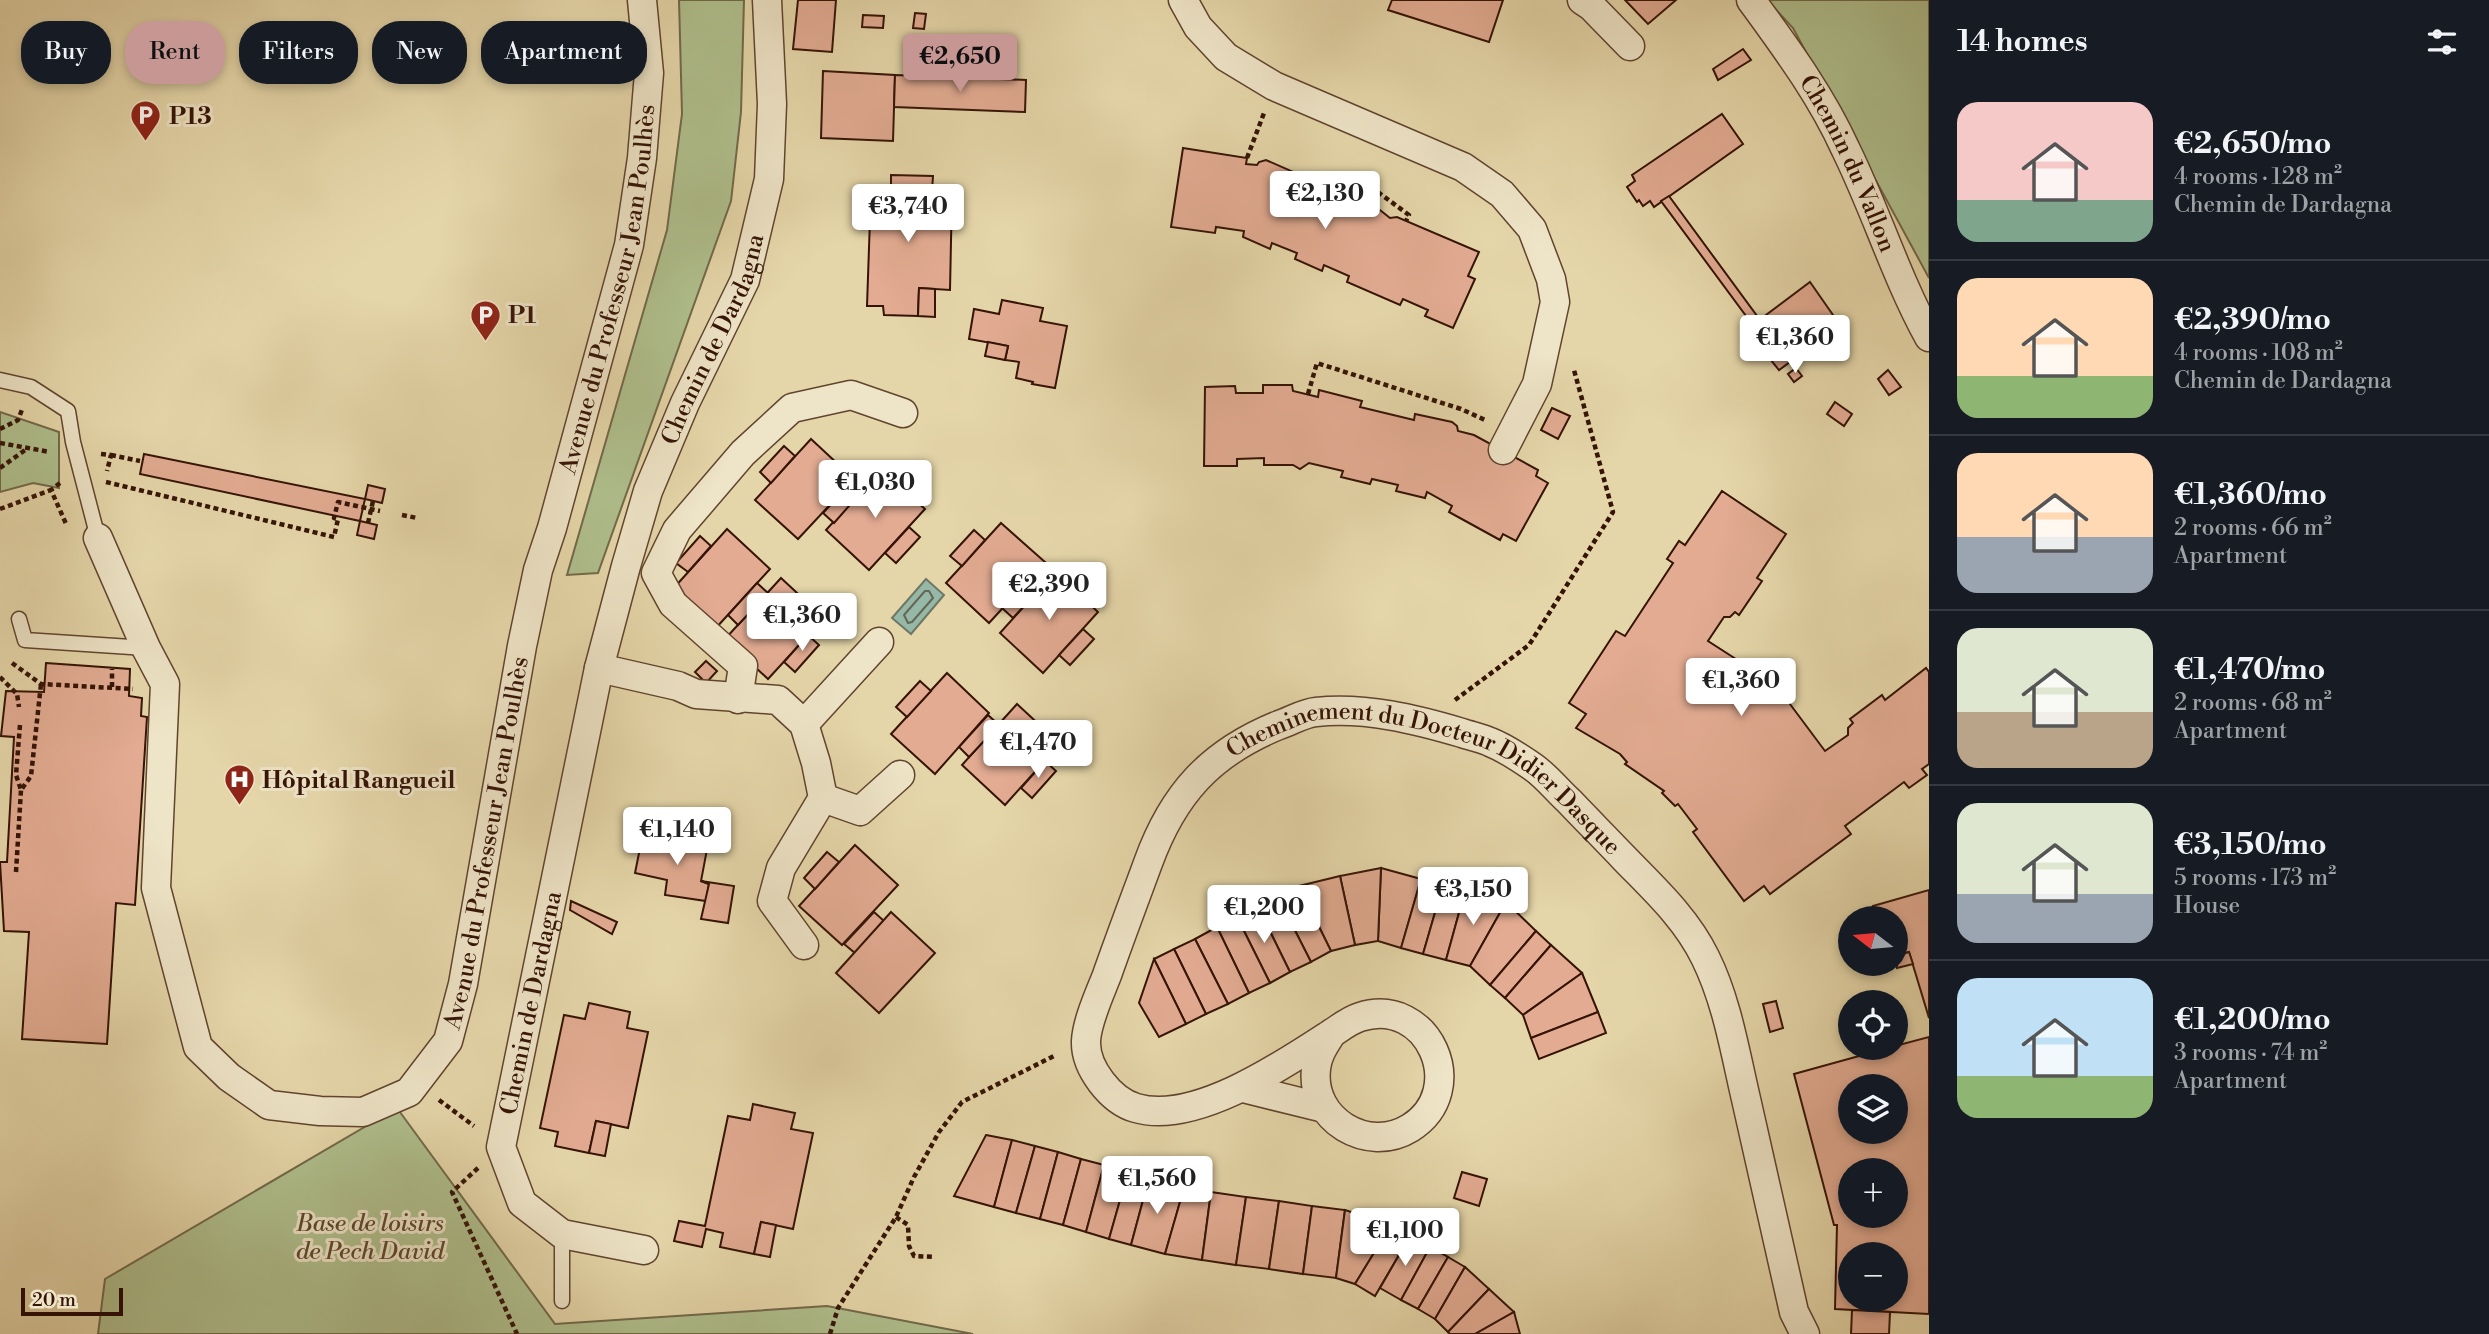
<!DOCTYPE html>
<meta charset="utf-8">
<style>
:root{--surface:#171b24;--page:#242831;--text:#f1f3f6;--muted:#9ea1a6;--line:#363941;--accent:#c59692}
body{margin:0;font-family:"Libre Bodoni",serif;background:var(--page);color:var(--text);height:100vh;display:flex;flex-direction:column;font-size:26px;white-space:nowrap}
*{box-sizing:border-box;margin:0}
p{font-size:23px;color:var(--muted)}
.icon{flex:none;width:38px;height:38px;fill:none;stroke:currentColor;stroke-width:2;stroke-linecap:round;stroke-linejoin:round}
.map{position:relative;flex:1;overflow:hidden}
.sheet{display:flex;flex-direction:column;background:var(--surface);width:560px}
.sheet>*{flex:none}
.guide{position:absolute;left:21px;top:21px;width:665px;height:63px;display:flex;gap:14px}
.needle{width:46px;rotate:286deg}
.tools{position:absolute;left:1838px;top:906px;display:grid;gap:14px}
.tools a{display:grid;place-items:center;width:70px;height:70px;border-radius:50%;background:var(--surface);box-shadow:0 4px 10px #0003;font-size:35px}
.scale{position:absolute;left:21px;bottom:18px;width:102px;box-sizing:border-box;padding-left:7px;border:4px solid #351306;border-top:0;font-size:19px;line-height:24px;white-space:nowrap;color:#351306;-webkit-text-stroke:5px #eee4c7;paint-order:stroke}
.price{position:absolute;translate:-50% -60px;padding:0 16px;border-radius:7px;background:#fff;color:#222;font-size:23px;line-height:46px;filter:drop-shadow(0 2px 4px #0008)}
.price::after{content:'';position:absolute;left:50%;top:42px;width:21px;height:16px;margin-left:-10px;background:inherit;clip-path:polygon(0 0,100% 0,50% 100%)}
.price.current{background:var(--accent);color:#111}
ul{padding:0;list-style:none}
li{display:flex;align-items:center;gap:21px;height:175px;padding:0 28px}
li+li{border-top:2px solid var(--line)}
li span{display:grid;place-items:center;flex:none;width:196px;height:140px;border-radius:21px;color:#555}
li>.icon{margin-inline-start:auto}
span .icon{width:84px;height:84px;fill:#fffc;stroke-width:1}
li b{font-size:30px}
h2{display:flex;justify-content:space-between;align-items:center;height:84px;padding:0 28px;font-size:30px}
.chip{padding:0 24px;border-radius:28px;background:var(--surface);box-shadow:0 4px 10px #0003;font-size:24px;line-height:63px}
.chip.current{background:var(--accent);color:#111}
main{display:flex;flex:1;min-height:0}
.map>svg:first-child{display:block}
.green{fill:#afbf8d;stroke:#72694a;stroke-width:2}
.water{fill:#96b9a7;stroke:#6f7767;stroke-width:2}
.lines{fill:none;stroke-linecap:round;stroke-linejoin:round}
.shore{stroke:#666656;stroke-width:2}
.building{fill:#e2ab92;stroke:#351306;stroke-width:2;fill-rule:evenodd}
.lane-casing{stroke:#61442f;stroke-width:17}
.street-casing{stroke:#61442f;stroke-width:31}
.path{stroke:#351306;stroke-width:4.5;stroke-dasharray:5 3.5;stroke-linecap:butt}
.lane{stroke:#eee4c7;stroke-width:14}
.street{stroke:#eee4c7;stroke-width:28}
.labels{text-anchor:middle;stroke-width:6;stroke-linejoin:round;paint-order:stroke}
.poi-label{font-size:24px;font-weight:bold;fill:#351306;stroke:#eee4c7;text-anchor:start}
.street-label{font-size:24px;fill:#351306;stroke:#eee4c7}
.park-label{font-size:24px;font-style:italic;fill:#5a472e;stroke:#eee4c7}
</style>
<main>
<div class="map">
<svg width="1929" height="1334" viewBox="0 0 1929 1334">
<rect width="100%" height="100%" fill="#e5d6a9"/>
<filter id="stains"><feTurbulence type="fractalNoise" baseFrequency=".00286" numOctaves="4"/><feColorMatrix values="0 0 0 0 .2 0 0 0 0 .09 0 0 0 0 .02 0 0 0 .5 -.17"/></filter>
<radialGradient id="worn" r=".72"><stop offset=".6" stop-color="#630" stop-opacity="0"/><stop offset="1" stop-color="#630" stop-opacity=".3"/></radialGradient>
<g class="green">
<polygon points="679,0 744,0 741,112 731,201 598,573 567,575 667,230 682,114"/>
<polygon points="1767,0 1929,0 1929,278 1793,28"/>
<polygon points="0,412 59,432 59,488 33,483 0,492"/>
<polygon points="397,1108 555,1324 827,1306 973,1334 98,1334 105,1279"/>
</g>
<polygon class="water" points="926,579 944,595 911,634 892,618"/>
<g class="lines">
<polygon class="shore" points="925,591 929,591 933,598 912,622 908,623 904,615"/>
</g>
<g class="building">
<polygon points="798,0 836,0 832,52 793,49"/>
<polygon points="1392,0 1503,0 1489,42 1388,10"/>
<polygon points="1625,0 1676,0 1648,24"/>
<polygon points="915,13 926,14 924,29 913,28"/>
<polygon points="863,15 884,16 883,28 862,27"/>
<polygon points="1743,49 1751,60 1718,80 1713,69"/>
<polygon points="823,71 895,75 893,141 821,138"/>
<polygon points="895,75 1026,80 1025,112 894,107"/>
<polygon points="1722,114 1743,144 1654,207 1650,201 1643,206 1639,200 1637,202 1627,187 1635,181 1632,175"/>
<polygon points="1183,148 1247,158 1246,164 1257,165 1259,162 1266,160 1380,210 1390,218 1397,217 1479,252 1468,276 1475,279 1453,328 1425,316 1428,310 1403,299 1400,305 1347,282 1349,276 1324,265 1322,271 1295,259 1297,253 1272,243 1270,249 1243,237 1244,231 1216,227 1215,233 1171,227"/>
<polygon points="891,175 933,176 932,191 952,192 950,290 919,288 918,316 884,315 883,306 867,306 871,190 891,190"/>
<polygon points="1669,196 1760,320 1752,324 1661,201"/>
<polygon points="1810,282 1840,325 1779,370 1771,360 1775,356 1774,353 1771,355 1750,327"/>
<polygon points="919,288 935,289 935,317 918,316"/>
<polygon points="1002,300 1043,308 1040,321 1067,326 1055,388 1032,384 1033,382 1016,378 1019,362 1005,360 1008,346 969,339 974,309 999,314"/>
<polygon points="988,342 1008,346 1005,360 985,356"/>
<polygon points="1796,368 1802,376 1794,382 1788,374"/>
<polygon points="1888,370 1901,387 1889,395 1878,379"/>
<polygon points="1263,385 1292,385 1293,391 1318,397 1319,390 1362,401 1360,407 1414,420 1415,414 1452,422 1457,426 1458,431 1474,435 1538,470 1536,476 1548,483 1516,541 1503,534 1500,540 1449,512 1452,506 1427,492 1425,498 1396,491 1398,485 1372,479 1370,484 1341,477 1343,471 1309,463 1300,469 1293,465 1264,465 1264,458 1237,459 1237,466 1204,466 1205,387 1235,386 1236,393 1263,393"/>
<polygon points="1835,402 1852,414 1844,426 1827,414"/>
<polygon points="1552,408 1570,416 1558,439 1541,430"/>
<polygon points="811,439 854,479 798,539 755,500"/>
<polygon points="784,446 795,456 771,483 760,472"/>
<polygon points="144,454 365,499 360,521 140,474"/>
<polygon points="881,470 925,509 869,570 826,530"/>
<polygon points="853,481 863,490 834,523 823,513"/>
<polygon points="368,485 385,489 382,503 365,499"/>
<polygon points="1722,491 1786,534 1757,578 1762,581 1739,615 1735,612 1730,617 1724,617 1708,641 1770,681 1774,675 1787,687 1781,692 1825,751 1848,735 1848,728 1853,723 1850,719 1882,695 1885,700 1926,668 1929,672 1929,764 1922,769 1927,775 1909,788 1904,782 1845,826 1851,834 1770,894 1764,886 1744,901 1693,832 1697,829 1678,804 1675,806 1662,793 1664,791 1625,764 1627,762 1620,754 1576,728 1586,714 1569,703 1616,631 1625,636 1673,563 1667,559 1679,541 1685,545"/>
<polygon points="360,521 377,525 374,539 357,535"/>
<polygon points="1001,523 1045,562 989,623 946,583"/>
<polygon points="909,527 920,537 896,563 885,553"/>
<polygon points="727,529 770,569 715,629 672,590"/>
<polygon points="974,530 985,540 962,566 950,556"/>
<polygon points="700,536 711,546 688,572 676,563"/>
<polygon points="1055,572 1098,612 1043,673 1000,633"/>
<polygon points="1032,577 1042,586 1013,618 1002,608"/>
<polygon points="781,578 824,618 768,679 725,639"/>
<polygon points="757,583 768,593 738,625 728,615"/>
<polygon points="1083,629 1094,639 1070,665 1059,655"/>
<polygon points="808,635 819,645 795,672 784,662"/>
<polygon points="706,661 717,671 706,683 695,672"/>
<polygon points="46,663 130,669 129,696 142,698 141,716 147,717 135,905 116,903 107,1044 22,1039 29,932 4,931 0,862 7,862 14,737 1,736 6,691 44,692"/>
<polygon points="947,673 989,713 935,774 891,734"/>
<polygon points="920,681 931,691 907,717 896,707"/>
<polygon points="1017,704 1060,744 1005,805 962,765"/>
<polygon points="988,715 999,725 969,757 959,747"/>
<polygon points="1045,761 1056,771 1032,798 1021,788"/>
<polygon points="661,836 708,844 701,881 709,884 706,901 665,895 667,880 635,873 640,848 657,850"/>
<polygon points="855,845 898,885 842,945 799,906"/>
<polygon points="827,852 839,862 815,889 804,878"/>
<polygon points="1381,868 1421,879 1401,948 1378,941"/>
<polygon points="1381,868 1378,941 1355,945 1340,876"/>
<polygon points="1340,876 1355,945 1331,951 1299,886"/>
<polygon points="1421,879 1443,885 1423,954 1401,948"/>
<polygon points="701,881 734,886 728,923 701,919 709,884"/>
<polygon points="1443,885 1465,891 1446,960 1423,954"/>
<polygon points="1299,886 1331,951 1311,962 1278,897"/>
<polygon points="1929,890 1929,1018 1909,952 1895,956 1895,919 1868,918 1876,916 1873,906"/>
<polygon points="1465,891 1506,902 1470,966 1446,960"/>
<polygon points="1278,897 1311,962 1290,972 1258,907"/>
<polygon points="571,901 617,922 612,934 570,910"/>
<polygon points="1506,902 1536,931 1490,985 1470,966"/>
<polygon points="1258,907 1290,972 1270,983 1237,917"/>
<polygon points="874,912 884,921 855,953 844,944"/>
<polygon points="891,912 935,953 879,1013 836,973"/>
<polygon points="1237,917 1270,983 1249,993 1217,927"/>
<polygon points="1217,927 1249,993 1228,1004 1195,939"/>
<polygon points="1536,931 1551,945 1505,998 1490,985"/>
<polygon points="1195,939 1228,1004 1206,1014 1174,949"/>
<polygon points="1551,945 1582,973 1523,1015 1505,998"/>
<polygon points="1174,949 1206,1014 1186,1024 1154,959"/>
<polygon points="1909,952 1913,964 1897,968 1895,956"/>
<polygon points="1154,959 1186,1024 1159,1037 1139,1003"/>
<polygon points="1582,973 1598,1012 1531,1038 1523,1015"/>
<polygon points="1776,1001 1783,1028 1770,1032 1763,1004"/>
<polygon points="589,1003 630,1012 627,1028 648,1032 628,1128 596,1121 589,1153 555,1146 558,1132 540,1128 564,1015 585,1019"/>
<polygon points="1598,1012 1606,1033 1539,1059 1531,1038"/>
<path d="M1929,1037v277l-94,-5 2,-84h-3l-40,-151 94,-26h7v-2zM1850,1087h45v45h-45zM1850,1171h45v45h-45zM1850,1255h45v45h-45z"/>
<polygon points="753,1104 795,1113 791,1129 813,1133 793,1229 761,1222 754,1254 720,1247 723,1233 706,1229 702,1247 674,1241 679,1221 705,1226 728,1116 750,1120"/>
<polygon points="596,1121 611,1124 605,1156 589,1153"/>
<polygon points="986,1135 1012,1140 994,1207 954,1196"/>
<polygon points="1012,1140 1035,1146 1016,1213 994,1207"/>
<polygon points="1035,1146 1058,1152 1040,1219 1016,1213"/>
<polygon points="1058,1152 1081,1159 1063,1225 1040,1219"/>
<polygon points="1081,1159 1104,1165 1086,1232 1063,1225"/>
<polygon points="1104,1165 1128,1172 1109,1239 1086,1232"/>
<polygon points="1128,1172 1149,1178 1131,1245 1109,1239"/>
<polygon points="1462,1172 1487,1179 1479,1206 1454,1198"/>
<polygon points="1149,1178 1184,1188 1165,1254 1131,1245"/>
<polygon points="1184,1188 1211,1192 1202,1260 1165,1254"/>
<polygon points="1211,1192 1246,1197 1236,1265 1202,1260"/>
<polygon points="1246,1197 1279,1201 1269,1269 1236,1265"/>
<polygon points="1279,1201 1312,1206 1303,1274 1269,1269"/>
<polygon points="1312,1206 1345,1210 1336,1278 1303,1274"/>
<polygon points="1345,1210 1391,1225 1355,1284 1336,1278"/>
<polygon points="761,1222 776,1225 770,1257 754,1254"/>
<polygon points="1391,1225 1410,1236 1375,1296 1355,1284"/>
<polygon points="1410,1236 1430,1247 1401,1300 1380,1288"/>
<polygon points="1430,1247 1448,1257 1418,1309 1401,1300"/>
<polygon points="1448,1257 1465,1267 1435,1319 1418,1309"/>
<polygon points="1465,1267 1489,1289 1448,1332 1435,1319"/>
<polygon points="1489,1289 1514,1312 1475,1334 1450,1334 1448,1332"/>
<polygon points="1852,1310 1890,1312 1889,1334 1851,1334"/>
<polygon points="1514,1312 1520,1334 1475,1334"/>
</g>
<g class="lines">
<defs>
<g id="lane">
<polyline points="0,380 31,387 68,411 73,442 98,538"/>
<polyline points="19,619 25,640 146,648"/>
<polyline points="562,1234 562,1301"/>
</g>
<g id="street">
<polyline points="1183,0 1198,27 1226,57 1274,86 1463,167 1502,194 1532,229 1551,279 1555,302 1537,384 1503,450"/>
<polyline points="1582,0 1591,6 1630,46"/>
<path id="s1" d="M1751,0c35,48 70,95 95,150 30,61 50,127 83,187"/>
<path id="s2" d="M98,538l48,110 19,36 -9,204 42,159 31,30 40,28 51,6 43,1 46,-20 39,-51 15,-57 59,-338 16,-76 14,-42 77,-283 13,-87 7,-85 -7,-73"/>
<polyline points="599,668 678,686 696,694 778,700 804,724 816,763 823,798 781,868 772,901 804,945"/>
<polyline points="738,699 743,666 673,604 656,573 677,530 743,453 792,408 851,395 903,413"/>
<polyline points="804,724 879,642"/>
<polyline points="823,798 860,811 900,775"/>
<path id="s3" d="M1332,1033c-7,11 -15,22 -16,36 -6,51 52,85 94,59 61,-38 18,-133 -50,-111 -13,4 -22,13 -34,20 -46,30 -133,88 -190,71 -25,-7 -51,-40 -50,-67 1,-20 14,-48 21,-66 13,-37 27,-74 41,-112 25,-69 62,-110 131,-138 12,-4 25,-12 37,-13 50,-5 99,7 146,21 9,3 20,5 28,9 15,6 30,16 43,25 13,9 24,23 36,34 18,19 37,38 55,57 30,31 62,60 81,99 22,44 30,95 41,142 16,71 32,142 48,213l11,22"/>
<polyline points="1243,1088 1324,1108"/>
<path id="s4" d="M644,1250l-82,-16 -40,-31 -21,-56 98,-479 27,-102 22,-75 37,-88 60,-123 24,-101 3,-75 -5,-104"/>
</g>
</defs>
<use href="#lane" class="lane-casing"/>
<use href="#street" class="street-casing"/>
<g class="path">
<polyline points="1247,158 1264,113"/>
<polyline points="1371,187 1409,215 1406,221"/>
<polyline points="1308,394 1317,363 1461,409 1485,420"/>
<polyline points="0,429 18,420 23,407"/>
<polyline points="0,443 50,452"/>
<polyline points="101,454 111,455 107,471"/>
<polyline points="111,455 140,461"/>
<polyline points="0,468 28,448"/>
<polyline points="106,482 334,537 338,519 334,518 338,502 380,511"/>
<polyline points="60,483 51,490 67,526"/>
<polyline points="0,509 51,490"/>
<polyline points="402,515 417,518"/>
<polyline points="368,523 373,501"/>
<polyline points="12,663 41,684 133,689"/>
<polyline points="0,677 17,694 19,707"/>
<polyline points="112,687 112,669"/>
<polyline points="1455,700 1529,645 1613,512 1574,370"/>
<polyline points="20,725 16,775 21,790 31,776 41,684"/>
<polyline points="16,872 21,790"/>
<polyline points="439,1100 474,1126"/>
<polyline points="478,1168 452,1192 517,1334"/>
<polyline points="896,1217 908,1225 909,1246 914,1256 935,1257"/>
<polyline points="830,1334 838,1308 896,1217 914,1177 939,1132 962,1102 1056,1055"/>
</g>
<use href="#lane" class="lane"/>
<use href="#street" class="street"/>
</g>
<defs>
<symbol id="parking-pin" viewBox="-11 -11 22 30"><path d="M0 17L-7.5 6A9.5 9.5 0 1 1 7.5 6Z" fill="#8f2418" stroke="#eee4c7"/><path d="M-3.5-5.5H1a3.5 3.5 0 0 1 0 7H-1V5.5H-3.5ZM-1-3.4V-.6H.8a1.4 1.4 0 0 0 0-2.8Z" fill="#fff"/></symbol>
<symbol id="hospital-pin" viewBox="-11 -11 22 30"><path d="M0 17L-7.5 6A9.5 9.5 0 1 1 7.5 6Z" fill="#8f2418" stroke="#eee4c7"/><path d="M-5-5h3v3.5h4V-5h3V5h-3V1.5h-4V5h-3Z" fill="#fff"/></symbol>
</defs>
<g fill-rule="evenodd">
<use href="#parking-pin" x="128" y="98" width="35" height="47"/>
<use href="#parking-pin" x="468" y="298" width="35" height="47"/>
<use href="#hospital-pin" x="222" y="762" width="35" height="47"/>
</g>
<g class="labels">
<g class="poi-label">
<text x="169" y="124">P13</text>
<text x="508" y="323">P1</text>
<text x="262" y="788">Hôpital Rangueil</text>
</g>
<g class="street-label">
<text dy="8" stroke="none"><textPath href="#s1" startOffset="191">Chemin du Vallon</textPath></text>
<text dy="8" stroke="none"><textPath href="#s2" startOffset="1600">Avenue du Professeur Jean Poulhès</textPath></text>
<text dy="8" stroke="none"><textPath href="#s4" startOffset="1032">Chemin de Dardagna</textPath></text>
<text dy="8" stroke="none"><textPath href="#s3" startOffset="1241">Cheminement du Docteur Didier Dasque</textPath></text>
<text dy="8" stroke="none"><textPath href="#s2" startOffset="1032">Avenue du Professeur Jean Poulhès</textPath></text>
<text dy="8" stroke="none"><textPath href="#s4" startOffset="341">Chemin de Dardagna</textPath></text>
</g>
<g class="park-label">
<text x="370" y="1231">Base de loisirs<tspan x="370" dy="28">de Pech David</tspan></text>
</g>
</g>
<rect width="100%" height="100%" filter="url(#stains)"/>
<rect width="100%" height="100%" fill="url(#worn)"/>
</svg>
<div class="tools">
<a><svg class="needle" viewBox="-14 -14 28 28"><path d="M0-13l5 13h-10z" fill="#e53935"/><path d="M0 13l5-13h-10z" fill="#9ea1a6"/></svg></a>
<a><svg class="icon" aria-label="locate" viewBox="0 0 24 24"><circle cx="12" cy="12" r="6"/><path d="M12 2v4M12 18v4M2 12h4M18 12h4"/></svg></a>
<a><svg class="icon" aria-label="layers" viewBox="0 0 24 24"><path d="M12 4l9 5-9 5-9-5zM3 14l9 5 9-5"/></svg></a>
<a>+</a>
<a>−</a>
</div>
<div class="scale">20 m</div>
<b class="price current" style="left:960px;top:94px">€2,650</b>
<b class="price" style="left:1325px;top:231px">€2,130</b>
<b class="price" style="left:908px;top:244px">€3,740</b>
<b class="price" style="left:1795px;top:375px">€1,360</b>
<b class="price" style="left:875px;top:520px">€1,030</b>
<b class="price" style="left:1049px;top:622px">€2,390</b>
<b class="price" style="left:802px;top:653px">€1,360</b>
<b class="price" style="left:1741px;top:718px">€1,360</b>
<b class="price" style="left:1038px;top:780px">€1,470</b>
<b class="price" style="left:677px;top:867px">€1,140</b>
<b class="price" style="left:1473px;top:927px">€3,150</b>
<b class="price" style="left:1264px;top:945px">€1,200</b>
<b class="price" style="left:1157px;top:1216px">€1,560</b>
<b class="price" style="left:1405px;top:1268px">€1,100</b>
<div class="guide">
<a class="chip">Buy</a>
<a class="chip current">Rent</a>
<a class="chip">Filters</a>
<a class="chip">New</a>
<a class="chip">Apartment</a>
</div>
</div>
<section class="sheet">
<h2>14 homes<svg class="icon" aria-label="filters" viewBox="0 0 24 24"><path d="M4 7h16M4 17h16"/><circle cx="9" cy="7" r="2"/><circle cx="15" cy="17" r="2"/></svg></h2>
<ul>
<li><span style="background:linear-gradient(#f6c9c9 70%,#7fa58c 0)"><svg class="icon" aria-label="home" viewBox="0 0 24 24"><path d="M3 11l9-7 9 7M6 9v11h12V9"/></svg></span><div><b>€2,650/mo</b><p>4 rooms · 128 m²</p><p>Chemin de Dardagna</p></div></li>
<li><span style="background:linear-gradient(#ffd9b3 70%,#8fb573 0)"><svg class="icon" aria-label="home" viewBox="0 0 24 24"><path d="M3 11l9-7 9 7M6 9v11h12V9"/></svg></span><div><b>€2,390/mo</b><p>4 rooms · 108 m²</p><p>Chemin de Dardagna</p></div></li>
<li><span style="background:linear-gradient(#ffd9b3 60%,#9aa5b1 0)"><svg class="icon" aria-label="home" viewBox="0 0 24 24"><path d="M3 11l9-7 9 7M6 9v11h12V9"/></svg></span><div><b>€1,360/mo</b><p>2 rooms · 66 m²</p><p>Apartment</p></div></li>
<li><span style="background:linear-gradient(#dfe7d0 60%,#b9a48a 0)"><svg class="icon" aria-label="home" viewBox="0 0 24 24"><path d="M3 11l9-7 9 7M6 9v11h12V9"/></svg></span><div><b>€1,470/mo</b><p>2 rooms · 68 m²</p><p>Apartment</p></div></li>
<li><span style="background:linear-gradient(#dfe7d0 65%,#9aa5b1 0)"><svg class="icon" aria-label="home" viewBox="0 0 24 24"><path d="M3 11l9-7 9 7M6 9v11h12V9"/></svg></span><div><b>€3,150/mo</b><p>5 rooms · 173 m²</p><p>House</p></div></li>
<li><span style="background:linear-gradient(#bfe0f5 70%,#8fb573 0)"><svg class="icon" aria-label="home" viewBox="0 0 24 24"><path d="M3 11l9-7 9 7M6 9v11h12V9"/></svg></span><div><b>€1,200/mo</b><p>3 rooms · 74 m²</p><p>Apartment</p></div></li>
</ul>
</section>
</main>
